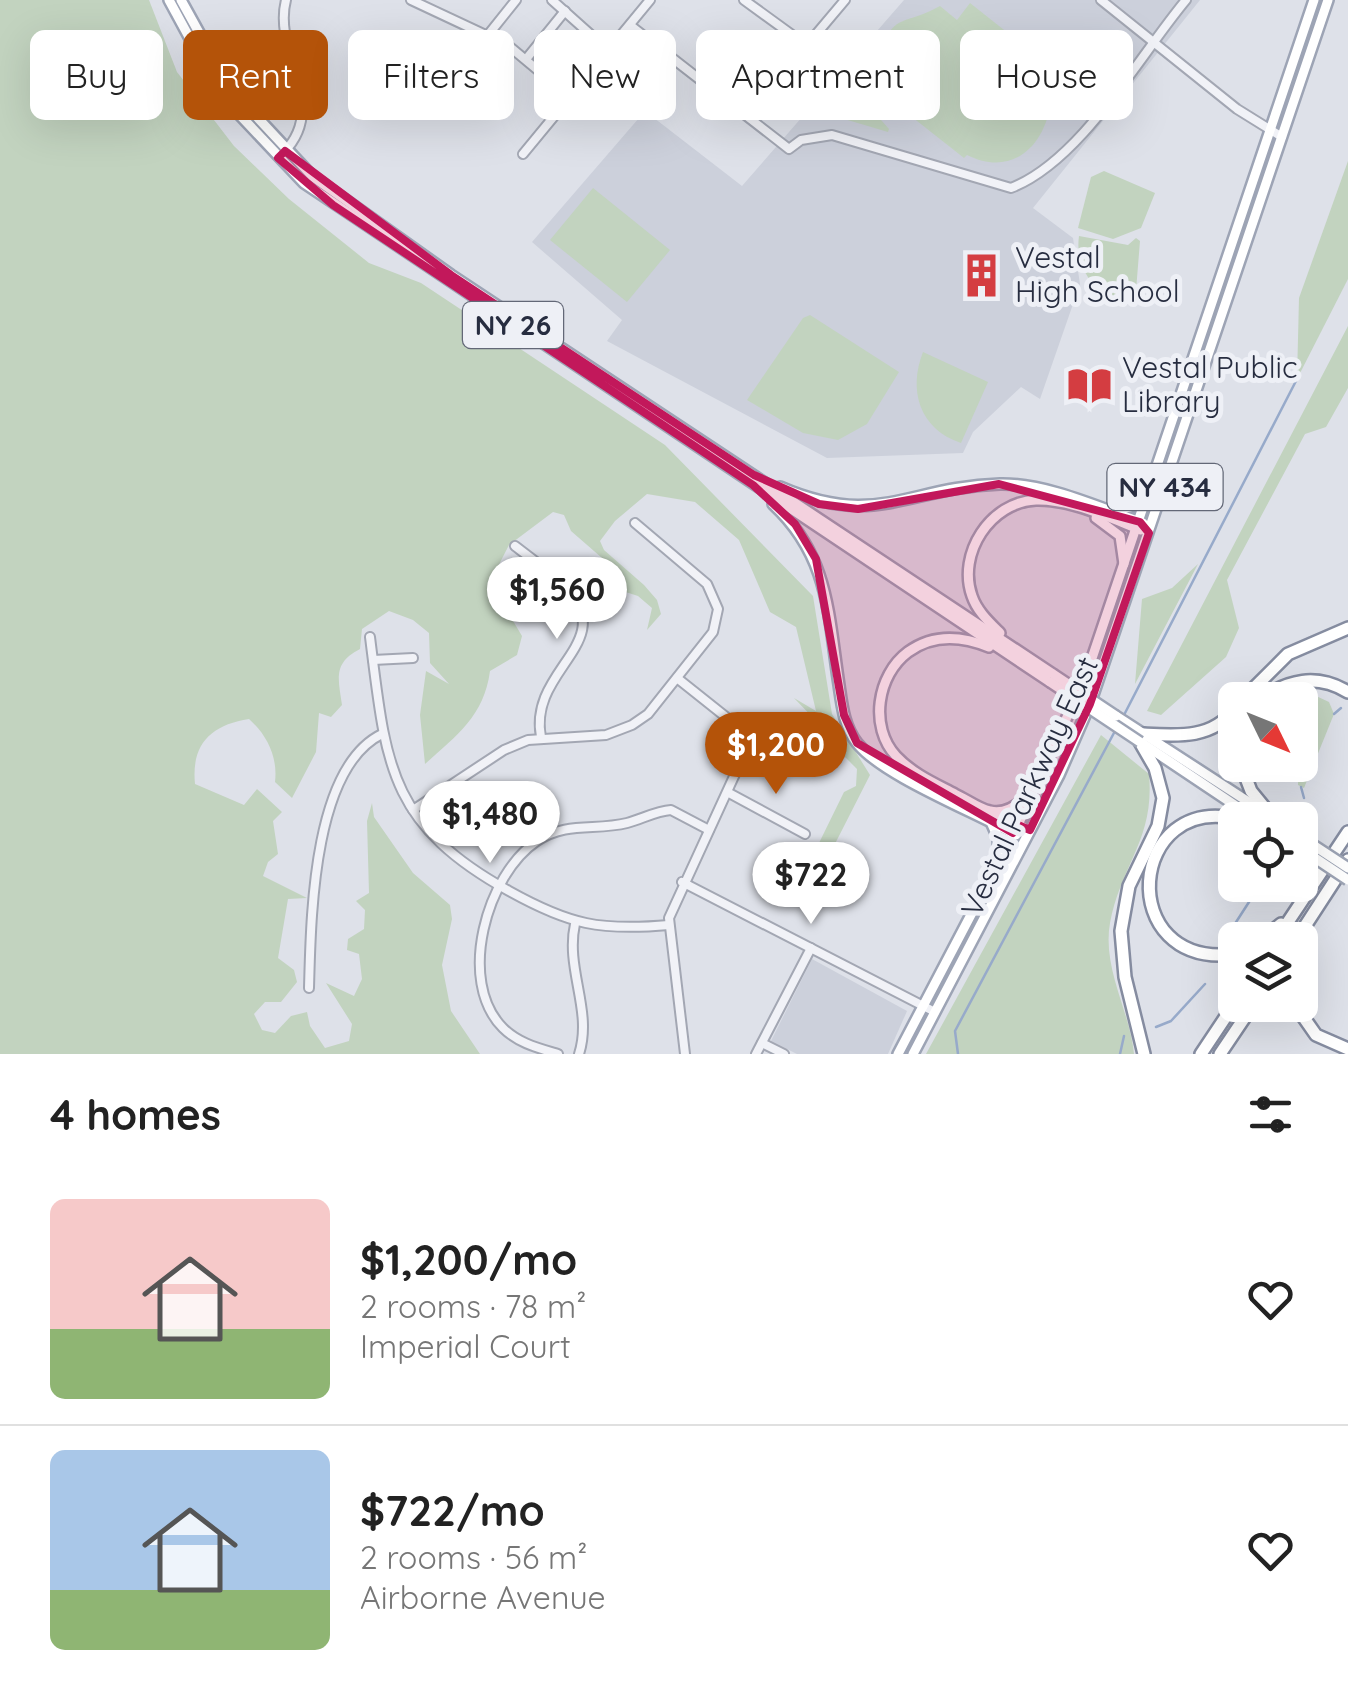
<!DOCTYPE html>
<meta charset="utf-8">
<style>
:root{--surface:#fff;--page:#f6f6f6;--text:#222;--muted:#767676;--line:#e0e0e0;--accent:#b45309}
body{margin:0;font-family:Quicksand,sans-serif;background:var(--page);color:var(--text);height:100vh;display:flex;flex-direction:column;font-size:38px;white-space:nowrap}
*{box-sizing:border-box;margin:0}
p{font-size:32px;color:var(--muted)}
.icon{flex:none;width:55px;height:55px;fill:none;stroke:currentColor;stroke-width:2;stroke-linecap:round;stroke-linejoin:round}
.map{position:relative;height:1054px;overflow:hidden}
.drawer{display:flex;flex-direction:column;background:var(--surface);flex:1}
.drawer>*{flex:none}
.banner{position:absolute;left:30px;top:30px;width:1290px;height:90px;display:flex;gap:20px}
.needle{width:65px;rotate:133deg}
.buttons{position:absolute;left:1218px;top:682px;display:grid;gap:20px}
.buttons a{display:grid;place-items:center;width:100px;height:100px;border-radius:15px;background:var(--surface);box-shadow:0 10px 40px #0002;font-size:50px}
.price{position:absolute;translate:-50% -85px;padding:0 22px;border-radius:35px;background:#fff;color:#222;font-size:32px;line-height:65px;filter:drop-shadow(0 2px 5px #0008)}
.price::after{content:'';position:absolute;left:50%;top:60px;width:30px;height:22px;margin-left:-15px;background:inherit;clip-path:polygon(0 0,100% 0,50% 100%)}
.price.current{background:var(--accent);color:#fff}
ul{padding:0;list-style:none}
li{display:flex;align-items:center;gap:30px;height:250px;padding:0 50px}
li+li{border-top:2px solid var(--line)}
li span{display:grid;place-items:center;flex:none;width:280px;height:200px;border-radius:15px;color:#555}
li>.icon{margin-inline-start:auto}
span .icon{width:120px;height:120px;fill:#fffc;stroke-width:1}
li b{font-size:42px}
h2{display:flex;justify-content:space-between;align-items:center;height:120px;padding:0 50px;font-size:42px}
.chip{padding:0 35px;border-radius:15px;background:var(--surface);box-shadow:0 10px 40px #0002;font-size:35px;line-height:90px}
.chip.current{background:var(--accent);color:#fff}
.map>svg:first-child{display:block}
.built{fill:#ccd0db}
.green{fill:#c2d3bf}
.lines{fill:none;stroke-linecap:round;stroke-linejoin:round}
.stream{stroke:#97aaca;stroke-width:2.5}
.minor-casing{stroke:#a3a7b3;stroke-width:12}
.major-casing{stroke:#9da4b5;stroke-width:14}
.highway-casing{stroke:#858ca0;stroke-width:16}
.minor{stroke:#f1f2f7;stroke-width:8}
.major{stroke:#fff;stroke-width:9}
.highway{stroke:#fff;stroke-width:11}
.major-bridge-casing{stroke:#9da4b5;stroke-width:14;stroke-linecap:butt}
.major-bridge{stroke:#fff;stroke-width:9}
.marked{fill:#c2185b;fill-opacity:0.2;stroke:#c2185b;stroke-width:8;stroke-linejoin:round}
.labels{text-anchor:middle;stroke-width:10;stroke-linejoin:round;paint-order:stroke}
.shield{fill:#eef0f6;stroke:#636877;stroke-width:2.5}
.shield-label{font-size:28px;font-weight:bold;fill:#272d40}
.poi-label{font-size:30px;fill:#272d40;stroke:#eef0f6;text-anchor:start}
.street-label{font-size:30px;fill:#272d40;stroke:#eef0f6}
</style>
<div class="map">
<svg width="1348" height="1054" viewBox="0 0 1348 1054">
<rect width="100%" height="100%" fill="#dee1e9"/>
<g class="built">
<polygon points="904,0 1200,0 1033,208 1073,238 1080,284 1040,399 1021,387 973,432 963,453 827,458 607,341 622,320 532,242 645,111 742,186"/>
<polygon points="812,959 907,1011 888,1054 797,1054 771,1041"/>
</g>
<g class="green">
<path d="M0,0h149l28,72 57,74 55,53 80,64 52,20 244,162 148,151 19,118 38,61 -59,116 -15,-1 48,-98 12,-6 1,-17 -32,-32 -32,30v-17l20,-16 5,-11 -24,-25 22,13 -20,-84 -26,-15 -31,-72 -44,-38 -48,-8 -32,27 -15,20 4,9 40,35 13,15 4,14 -14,16 5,-22 -14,-12 -28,-9 15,-9 -54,-47 -7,-16 -11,-3 -44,33 -19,37 32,54 -5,19 -27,16c-6,45 -33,64 -65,93l-5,-49 6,-44 23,13 -19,-21 -1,-30 -16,-13 -24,-9 -27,18 -2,20c-27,14 -22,29 -18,56l-11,12 -12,-4 -3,39 -24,46 -17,-16c3,-25 -8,-47 -26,-63 -38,6 -58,25 -54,65l49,21 13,-16 25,23 -9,9 5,33 -10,8 -5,14 44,22 -19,1 -10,59 16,12 3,12 -16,20h-16l-11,12 8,16 13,3 16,-17 16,-4 3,14 15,22 24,-7 3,-17 -26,-41 28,13 8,-17 -3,-25 -12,-4 1,-11 16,-10 1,-19 -9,-9 13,-8 -2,-72 5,-18 2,14 39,56 37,32 2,14 -10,46 9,46 29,43h-480z"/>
<path d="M970,3l72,57 -15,20 24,20c-5,45 -38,78 -84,55l-3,3 -71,-56 4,-6 -10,-11 -11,-29c21,-46 26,-29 64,-50l17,14z"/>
<polygon points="844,78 889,129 888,132 824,113 826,100"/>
<polygon points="1348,161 1348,279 1297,379 1299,298"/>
<polygon points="1104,171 1155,193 1141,228 1113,239 1078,228 1091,177"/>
<polygon points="593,188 670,250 627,302 550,240"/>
<path d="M1079,236l49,9 8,-7 4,3 -5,62c-36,-2 -61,-32 -56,-67z"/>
<polygon points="810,315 899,372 867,424 838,440 803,433 747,400 803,318"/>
<polygon points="1348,326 1348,388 1326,427 1305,434 1227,580 1239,628 1226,657 1161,715 1147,711"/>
<path d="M923,352l65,30 -27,61c-42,-14 -53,-53 -38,-91z"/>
<polygon points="1198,564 1135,684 1142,599 1172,588"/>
<polygon points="1314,695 1329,702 1334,714 1304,788 1298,785 1300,700 1289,700"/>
<path d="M1101,735l48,39c6,65 -28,90 -39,149 -8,45 20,88 24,131h-208z"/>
</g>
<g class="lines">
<g class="stream">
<polyline points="1334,714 1341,708"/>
<polyline points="1124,715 1297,379"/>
<polyline points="1301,787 1304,798"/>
<polyline points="1229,933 1260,885"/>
<polyline points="1156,1027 1171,1021 1205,984"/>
<polyline points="958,1054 955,1031 1115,731"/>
<polyline points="1120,1054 1124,1036"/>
</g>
<defs>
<g id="minor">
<polyline points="411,0 509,46 570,97"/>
<polyline points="552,0 609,51"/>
<polyline points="744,0 806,45"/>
<polyline points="1101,0 1237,109 1282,137"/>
<path d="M631,26l158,123 12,-9 31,-5 179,53c70,-27 128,-132 175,-188"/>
<polyline points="488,35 516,0"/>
<polyline points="527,58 565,11"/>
<polyline points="748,115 845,0"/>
<path d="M284,152c46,-47 -12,-99 2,-152"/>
<polyline points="523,154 650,0"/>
<path d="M515,546c18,14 39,28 54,45 47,53 -41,80 -28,146"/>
<path d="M370,637c16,127 18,187 139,254 61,34 91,40 160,34"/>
<polyline points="373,660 413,658"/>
<polyline points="677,678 731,721 747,748 669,918 685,1054"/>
<polyline points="729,793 805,834"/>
<polyline points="413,810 504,750 528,740 606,735 632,725 648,714 713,632 718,609 707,584 635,523"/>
<polyline points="682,882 935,1012"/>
<path d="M575,924c-10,45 18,87 4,130"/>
<path d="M309,988c2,-68 3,-220 73,-254"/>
<polyline points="762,1043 784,1054"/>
<path d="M558,1054c-20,-6 -40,-11 -55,-26 -47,-47 -16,-154 34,-187 30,-20 58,-10 90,-18 15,-4 29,-12 44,-13l38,20"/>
<polyline points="756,1054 811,948"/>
</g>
<g id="major">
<polyline points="169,0 220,94 304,183 1050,682"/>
<polyline points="181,0 229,87 312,176 451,275 1053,674"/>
<path d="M780,487c97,42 127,0 220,-3 46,-1 100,24 143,39"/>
<path d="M773,504c56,52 55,109 66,181 3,21 5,41 18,58 26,33 119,69 159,92"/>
<polyline points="1114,511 1130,507 1148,486"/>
<polyline points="1096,518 1120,536 1124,564"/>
<path d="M1000,633c-11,-11 -23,-22 -28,-37 -15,-42 18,-94 64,-96 34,-1 74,18 105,30"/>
<path d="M989,647c-27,-11 -55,-14 -81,5 -31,23 -39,75 -12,104 17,18 38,27 59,38 11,5 24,15 35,17 17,4 30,-7 40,-19"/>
<polyline points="1116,716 1264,812"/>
<polyline points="1142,743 1257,820"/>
<polyline points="992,812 1023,827"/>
<polyline points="991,822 998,838 999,859"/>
<polyline points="898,1054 1018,825 1087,673 1314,0"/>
<polyline points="913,1054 1059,775 1090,704 1328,0"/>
</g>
<g id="highway">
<polyline points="1242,700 1288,654 1348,628"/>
<path d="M1259,700c29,-20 57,-27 89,-8"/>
<path d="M1144,734c34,2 68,5 91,-25"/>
<polyline points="1140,742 1155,768 1163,798 1158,826 1129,886 1121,931 1125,977 1144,1054"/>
<polyline points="1241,765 1251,791 1274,819"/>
<polyline points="1262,940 1281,924"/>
<polyline points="1276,940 1348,832"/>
<polyline points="1296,940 1348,860"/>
<path d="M1235,954c-122,16 -108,-165 6,-134"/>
<polyline points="1295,1005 1316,1035 1348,1049"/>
<polyline points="1201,1054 1235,1003"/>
<polyline points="1220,1054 1253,1005"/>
</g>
</defs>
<use href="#minor" class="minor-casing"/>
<use href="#major" class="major-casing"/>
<use href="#highway" class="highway-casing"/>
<use href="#minor" class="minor"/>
<use href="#major" class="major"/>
<use href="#highway" class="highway"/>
<defs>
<g id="major-bridge">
<polyline points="1053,674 1116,716"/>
<polyline points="1050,682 1140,742"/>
<polyline points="1301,837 1348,868"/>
<polyline points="1300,848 1348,880"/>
</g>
</defs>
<use href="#major-bridge" class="major-bridge-casing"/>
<use href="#major-bridge" class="major-bridge"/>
</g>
<path class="marked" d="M285,151l166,124 303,200 65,29 39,5 141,-25 141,38 9,11 -59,171 -60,126 -12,-5 -5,8 -156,-90 -13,-28 -28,-156 -21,-35 -42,-39 -420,-280 -55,-47z"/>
<defs>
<symbol id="building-bare" viewBox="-9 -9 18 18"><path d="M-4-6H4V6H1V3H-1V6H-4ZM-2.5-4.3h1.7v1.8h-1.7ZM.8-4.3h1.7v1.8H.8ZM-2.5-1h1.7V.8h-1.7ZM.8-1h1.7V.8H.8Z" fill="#d43d41" stroke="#eef0f6" stroke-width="2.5" paint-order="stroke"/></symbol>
<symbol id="library-bare" viewBox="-9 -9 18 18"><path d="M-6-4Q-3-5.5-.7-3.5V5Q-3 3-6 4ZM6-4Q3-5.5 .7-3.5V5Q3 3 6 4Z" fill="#d43d41" stroke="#eef0f6" stroke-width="2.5" paint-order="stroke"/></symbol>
</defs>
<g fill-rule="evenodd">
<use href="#building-bare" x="950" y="244" width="63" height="63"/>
<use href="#library-bare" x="1058" y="354" width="63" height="63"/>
</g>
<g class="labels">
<g class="shield">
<rect x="463" y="302" width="100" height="46" rx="8"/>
<rect x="1107.5" y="464" width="115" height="46" rx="8"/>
</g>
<g class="shield-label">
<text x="513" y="335">NY 26</text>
<text x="1165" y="497">NY 434</text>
</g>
<g class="poi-label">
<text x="1015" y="268">Vestal<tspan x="1015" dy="34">High School</tspan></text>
<text x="1122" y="378">Vestal Public<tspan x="1122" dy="34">Library</tspan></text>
</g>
<g class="street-label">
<text transform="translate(1030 787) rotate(-65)" y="10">Vestal Parkway East</text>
</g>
</g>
</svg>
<div class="buttons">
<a><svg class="needle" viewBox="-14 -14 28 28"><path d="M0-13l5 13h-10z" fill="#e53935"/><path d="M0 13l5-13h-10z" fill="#767676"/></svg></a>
<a><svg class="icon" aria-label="locate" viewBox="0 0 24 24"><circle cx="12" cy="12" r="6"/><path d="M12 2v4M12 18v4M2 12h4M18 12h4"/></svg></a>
<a><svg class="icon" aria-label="layers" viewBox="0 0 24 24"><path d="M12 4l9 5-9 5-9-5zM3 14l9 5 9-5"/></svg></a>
</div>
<b class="price" style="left:557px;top:642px">$1,560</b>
<b class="price current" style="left:776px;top:797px">$1,200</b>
<b class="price" style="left:490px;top:866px">$1,480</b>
<b class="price" style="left:811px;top:927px">$722</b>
<div class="banner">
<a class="chip">Buy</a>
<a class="chip current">Rent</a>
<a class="chip">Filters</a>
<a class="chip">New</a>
<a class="chip">Apartment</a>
<a class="chip">House</a>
</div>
</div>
<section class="drawer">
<h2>4 homes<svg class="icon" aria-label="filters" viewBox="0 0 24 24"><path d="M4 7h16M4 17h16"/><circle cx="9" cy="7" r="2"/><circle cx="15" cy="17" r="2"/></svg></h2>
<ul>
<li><span style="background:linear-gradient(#f6c9c9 65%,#8fb573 0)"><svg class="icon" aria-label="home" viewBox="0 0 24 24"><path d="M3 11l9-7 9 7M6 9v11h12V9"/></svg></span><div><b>$1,200/mo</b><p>2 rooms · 78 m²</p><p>Imperial Court</p></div><svg class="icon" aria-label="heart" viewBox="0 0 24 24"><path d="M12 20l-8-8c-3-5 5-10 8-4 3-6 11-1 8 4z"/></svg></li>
<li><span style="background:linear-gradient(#a9c7e8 70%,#8fb573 0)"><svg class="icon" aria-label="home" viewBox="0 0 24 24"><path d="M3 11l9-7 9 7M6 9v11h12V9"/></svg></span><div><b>$722/mo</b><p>2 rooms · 56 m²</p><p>Airborne Avenue</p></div><svg class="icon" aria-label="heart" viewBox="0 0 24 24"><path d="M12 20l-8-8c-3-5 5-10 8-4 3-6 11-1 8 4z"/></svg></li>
</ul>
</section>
